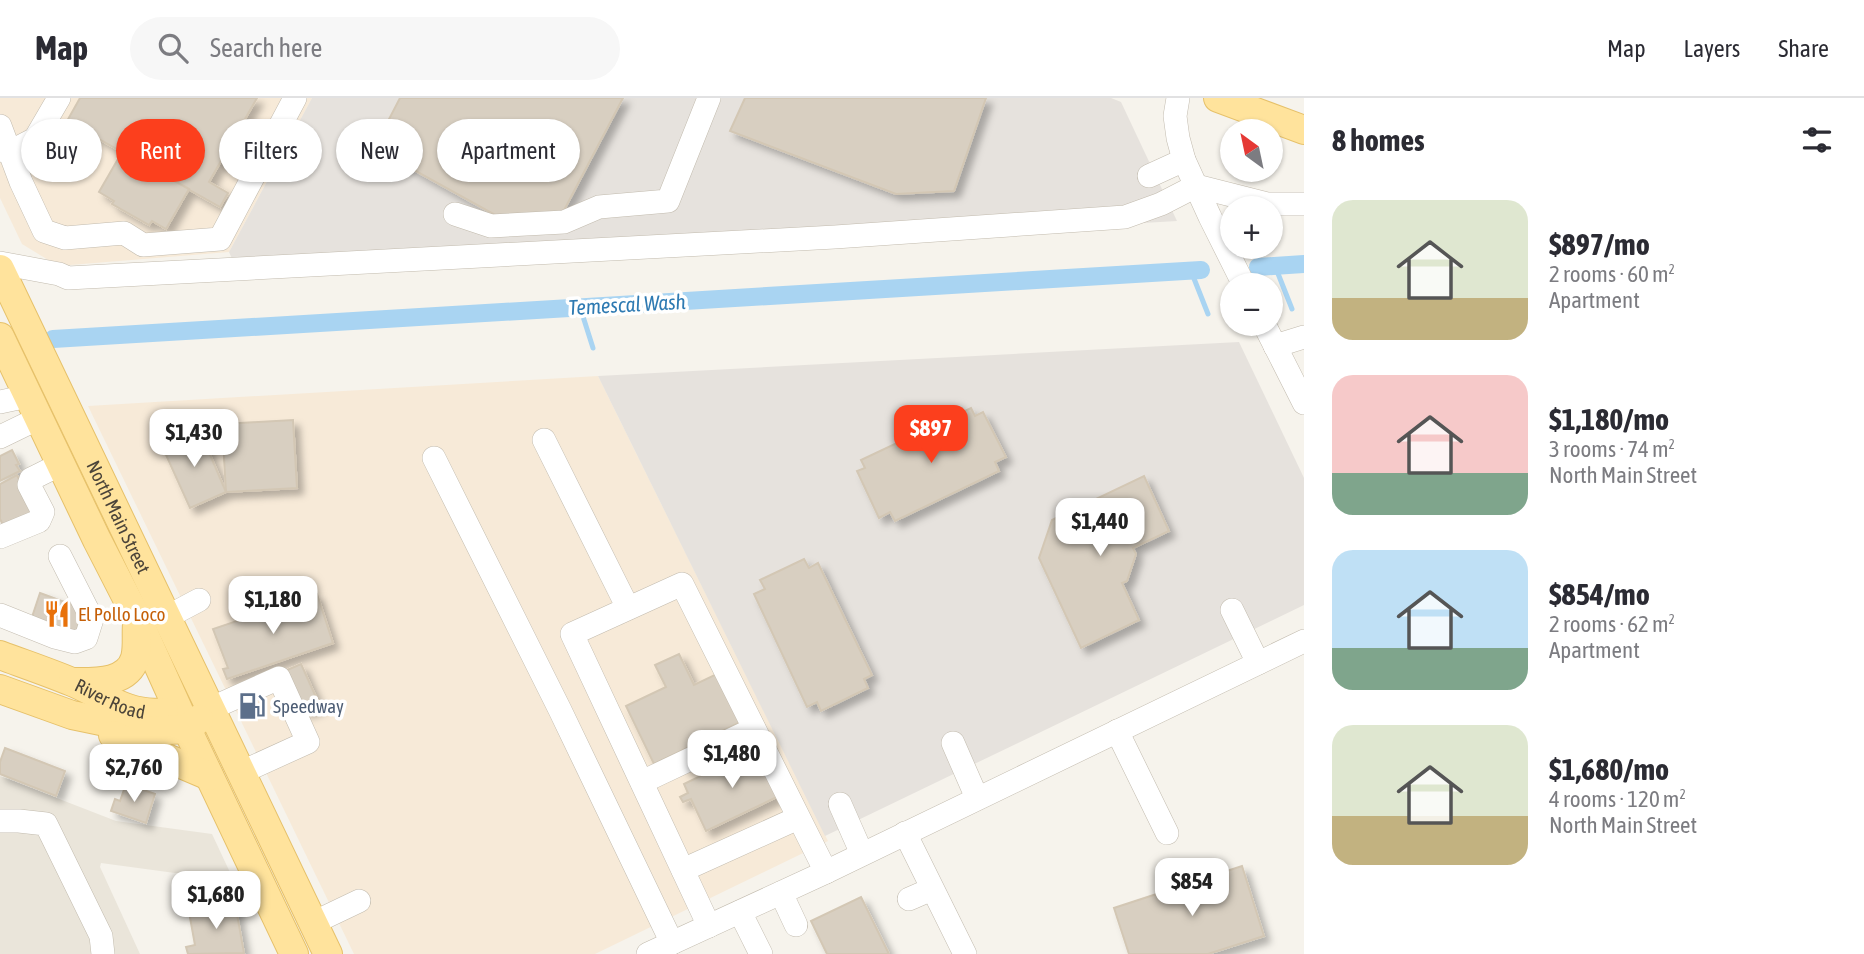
<!DOCTYPE html>
<meta charset="utf-8">
<style>
:root{--surface:#fff;--page:#f7f7f7;--text:#2b2b33;--muted:#7c7c81;--line:#e1e1e2;--accent:#fc3f1d}
body{margin:0;font-family:"Asap Condensed",sans-serif;background:var(--page);color:var(--text);height:100vh;display:flex;flex-direction:column;font-size:26px;white-space:nowrap}
*{box-sizing:border-box;margin:0}
p{font-size:23px;color:var(--muted)}
.icon{flex:none;width:38px;height:38px;fill:none;stroke:currentColor;stroke-width:2;stroke-linecap:round;stroke-linejoin:round}
.map{position:relative;flex:1;overflow:hidden}
.side{display:flex;flex-direction:column;background:var(--surface);width:560px}
.side>*{flex:none}
.top-card{position:absolute;left:21px;top:21px;width:665px;height:63px;display:flex;gap:14px}
.needle{width:46px;rotate:327deg}
.buttons{position:absolute;left:1220px;top:21px;display:grid;gap:14px}
.buttons a{display:grid;place-items:center;width:63px;height:63px;border-radius:50%;background:var(--surface);box-shadow:0 2px 5px #0004;font-size:35px}
.price{position:absolute;translate:-50% -60px;padding:0 16px;border-radius:14px;background:#fff;color:#222;font-size:23px;line-height:46px;filter:drop-shadow(0 2px 4px #0008)}
.price::after{content:'';position:absolute;left:50%;top:42px;width:21px;height:16px;margin-left:-10px;background:inherit;clip-path:polygon(0 0,100% 0,50% 100%)}
.price.current{background:var(--accent);color:#fff}
ul{padding:0;list-style:none}
li{display:flex;align-items:center;gap:21px;height:175px;padding:0 28px}
li span{display:grid;place-items:center;flex:none;width:196px;height:140px;border-radius:21px;color:#555}
li>.icon{margin-inline-start:auto}
span .icon{width:84px;height:84px;fill:#fffc;stroke-width:1}
li b{font-size:30px}
h2{display:flex;justify-content:space-between;align-items:center;height:84px;padding:0 28px;font-size:30px}
.tag{padding:0 24px;border-radius:32px;background:var(--surface);box-shadow:0 2px 5px #0004;font-size:24px;line-height:63px}
.tag.current{background:var(--accent);color:#fff}
header{display:flex;align-items:center;gap:42px;box-sizing:border-box;height:98px;padding:0 35px;background:var(--surface);border-bottom:2px solid var(--line)}
header strong{font-size:33px}
nav{display:flex;gap:38px;margin-inline-start:auto;font-size:24px}
.search{width:490px;height:63px;background:var(--page);display:flex;align-items:center;gap:18px;box-sizing:border-box;padding:0 24px;border-radius:38px;color:var(--muted);font-size:26px}
main{display:flex;flex:1;min-height:0}
.map>svg:first-child{display:block}
.residential{fill:#eae5da}
.commercial{fill:#f7ead8}
.industrial{fill:#e6e2dd}
.lines{fill:none;stroke-linecap:round;stroke-linejoin:round}
.stream{stroke:#a9d4f2;stroke-width:5}
.canal{stroke:#a9d4f2;stroke-width:18}
.building{fill:#d8cfc1;stroke:#d3c7b4;stroke-width:2;filter:url(#shadow)}
.minor-casing{stroke:#c2bbae;stroke-width:24}
.major-casing{stroke:#e6c16a;stroke-width:30}
.minor{stroke:#fff;stroke-width:23}
.major{stroke:#ffe39c;stroke-width:28}
.labels{text-anchor:middle;stroke-width:7;stroke-linejoin:round;paint-order:stroke}
.street-label{font-size:19px;fill:#4b4439;stroke:#fff}
.food-label{font-size:19px;fill:#c56008;stroke:#fff;text-anchor:start}
.service-label{font-size:19px;fill:#4e5e75;stroke:#fff;text-anchor:start}
.water-label{font-size:21px;font-style:italic;fill:#2e7ab2;stroke:#fff}
</style>
<header>
<strong>Map</strong>
<div class="search"><svg class="icon" aria-label="search" viewBox="0 0 24 24"><circle cx="10" cy="10" r="6"/><path d="M15 15l6 6"/></svg>Search here</div>
<nav><a>Map</a><a>Layers</a><a>Share</a></nav>
</header>
<main>
<div class="map">
<svg width="1304" height="856" viewBox="0 0 1304 856">
<defs>
<filter id="shadow"><feDropShadow dx="6" dy="6" stdDeviation="3.5" flood-color="#0004"/></filter>
</defs>
<rect width="100%" height="100%" fill="#f6f3ec"/>
<polygon class="residential" points="0,678 116,723 212,736 234,783 101,765 100,769 140,856 0,856"/>
<g class="commercial">
<polygon points="0,0 312,0 229,154 58,168 22,146 0,100"/>
<polygon points="598,278 828,743 595,856 354,856 88,308"/>
</g>
<g class="industrial">
<polygon points="312,0 1111,0 1121,4 1177,123 240,178 229,154"/>
<polygon points="1239,244 1304,380 1304,507 825,738 598,278"/>
</g>
<g class="lines">
<g class="stream">
<polyline points="1275,168 1292,211"/>
<polyline points="1191,173 1208,216"/>
<polyline points="580,209 593,250"/>
</g>
<g class="canal">
<polyline points="1258,169 1304,166"/>
<polyline points="53,241 1201,172"/>
</g>
</g>
<g class="building">
<polygon points="80,0 257,0 209,84 228,95 220,109 67,23"/>
<polygon points="400,0 623,0 562,116 506,123 374,50"/>
<polygon points="745,0 986,0 954,93 896,96 730,33"/>
<polygon points="122,54 189,91 166,131 152,123 149,127 112,106 114,103 99,94"/>
<polygon points="971,310 975,318 983,314 1006,359 995,364 999,373 895,423 890,414 879,420 857,373 865,370 861,362"/>
<polygon points="293,322 297,390 226,394 222,326"/>
<polygon points="199,331 226,394 190,410 162,348"/>
<polygon points="12,352 19,366 16,367 20,373 0,383 0,358"/>
<polygon points="17,377 36,416 5,431 0,421 0,386"/>
<polygon points="1144,378 1169,433 1133,450 1136,456 1127,483 1122,485 1139,522 1081,550 1039,460 1052,422"/>
<polygon points="804,461 809,470 818,465 872,577 864,581 868,590 821,613 817,604 807,609 754,496 765,491 760,482"/>
<polygon points="40,495 84,511 75,537 31,522"/>
<polygon points="317,496 333,545 227,581 223,571 228,570 213,531"/>
<polygon points="679,556 694,587 721,574 745,622 654,666 626,608 666,589 655,567"/>
<polygon points="301,566 320,608 305,614 287,572"/>
<polygon points="5,650 65,673 56,698 0,676 0,664"/>
<polygon points="758,650 781,697 706,733 691,701 683,704 680,699 688,695 684,686"/>
<polygon points="126,686 155,696 146,725 111,713 115,701 120,703"/>
<polygon points="1242,768 1264,838 1208,856 1129,856 1114,810"/>
<polygon points="861,799 889,856 827,856 811,823"/>
<polygon points="235,805 244,855 188,856 186,849 195,847 189,814"/>
</g>
<g class="lines">
<defs>
<g id="minor">
<polyline points="1178,0 1175,18 1178,40 1184,62 1210,119 1244,187"/>
<polyline points="0,28 21,84 44,133 65,140 124,135 143,147 220,141 295,0"/>
<polyline points="0,52 10,54 35,41 59,0"/>
<polyline points="1149,78 1184,62"/>
<polyline points="455,116 491,128 564,124 599,109 668,103 709,0"/>
<polyline points="0,165 59,176 68,180 835,139 1125,119 1161,106 1196,88 1267,106 1304,106"/>
<polyline points="1264,226 1304,305"/>
<polyline points="1275,248 1304,239"/>
<polyline points="0,304 28,298"/>
<polyline points="0,339 39,320"/>
<polyline points="544,342 628,510"/>
<polyline points="434,360 560,612 672,845"/>
<polyline points="0,439 39,423 43,414 29,387 31,381 61,366"/>
<polyline points="1232,512 1258,565"/>
<polyline points="0,517 55,539 75,544 86,540 92,521 60,458"/>
<polyline points="167,519 199,502"/>
<polyline points="212,610 279,580 308,644 242,674"/>
<polyline points="1117,633 1167,735"/>
<polyline points="953,645 977,700"/>
<polyline points="642,684 754,631"/>
<polyline points="840,706 862,756"/>
<polyline points="0,723 19,723 46,726 101,838 103,856"/>
<polyline points="905,735 965,856"/>
<polyline points="683,772 798,720"/>
<polyline points="781,795 796,827"/>
<polyline points="909,801 932,791"/>
<polyline points="740,814 761,856"/>
<polyline points="313,825 359,803"/>
<polyline points="709,828 572,536 682,486 826,774"/>
<polyline points="648,856 826,774 1304,543"/>
</g>
<g id="major">
<polyline points="1218,0 1304,32"/>
<path id="s1" d="M0,171l328,685"/>
<polyline points="0,239 97,442 137,520 187,631 294,856"/>
<path id="s2" d="M0,557c24,9 48,17 72,27 29,12 57,35 92,30"/>
<path d="M73,584c21,0 55,2 62,-24 3,-10 1,-23 2,-34"/>
<polyline points="0,591 72,617 149,633 187,631 199,621"/>
<polyline points="113,637 209,678"/>
</g>
</defs>
<use href="#minor" class="minor-casing"/>
<use href="#major" class="major-casing"/>
<use href="#minor" class="minor"/>
<use href="#major" class="major"/>
</g>
<defs>
<symbol id="restaurant-bare" viewBox="-9 -9 18 18"><path d="M-5-6h1v4h1v-4h1v4h1v-4h1v5L-1.5 .5V6h-2V.5L-5-1ZM5-6V6H3V1.5H1.5Q1.5-4 5-6Z" fill="#e8710a" stroke="#fff" stroke-width="2.5" paint-order="stroke"/></symbol>
<symbol id="fuel-bare" viewBox="-9 -9 18 18"><path d="M-5.5-6h7V0h2V4h1.3V-2.5L3-4.5l.8-.8L6-3V5H2.5V1h-1V6h-7ZM-4.2-4.7v3.2H.2V-4.7Z" fill="#5c6f8a" stroke="#fff" stroke-width="2.5" paint-order="stroke"/></symbol>
</defs>
<g fill-rule="evenodd">
<use href="#restaurant-bare" x="38" y="497" width="38" height="38"/>
<use href="#fuel-bare" x="233" y="589" width="38" height="38"/>
</g>
<g class="labels">
<g class="street-label">
<text dy="7" stroke="none"><textPath href="#s1" startOffset="275">North Main Street</textPath></text>
<text dy="7" stroke="none"><textPath href="#s2" startOffset="119">River Road</textPath></text>
</g>
<g class="food-label">
<text x="78" y="523">El Pollo Loco</text>
</g>
<g class="service-label">
<text x="273" y="615">Speedway</text>
</g>
<g class="water-label">
<text transform="translate(627 207) rotate(-3)" y="7">Temescal Wash</text>
</g>
</g>
</svg>
<div class="buttons">
<a><svg class="needle" viewBox="-14 -14 28 28"><path d="M0-13l5 13h-10z" fill="#e53935"/><path d="M0 13l5-13h-10z" fill="#7c7c81"/></svg></a>
<a>+</a>
<a>−</a>
</div>
<b class="price current" style="left:931px;top:367px">$897</b>
<b class="price" style="left:194px;top:371px">$1,430</b>
<b class="price" style="left:1100px;top:460px">$1,440</b>
<b class="price" style="left:273px;top:538px">$1,180</b>
<b class="price" style="left:732px;top:692px">$1,480</b>
<b class="price" style="left:134px;top:706px">$2,760</b>
<b class="price" style="left:1192px;top:820px">$854</b>
<b class="price" style="left:216px;top:833px">$1,680</b>
<div class="top-card">
<a class="tag">Buy</a>
<a class="tag current">Rent</a>
<a class="tag">Filters</a>
<a class="tag">New</a>
<a class="tag">Apartment</a>
</div>
</div>
<section class="side">
<h2>8 homes<svg class="icon" aria-label="filters" viewBox="0 0 24 24"><path d="M4 7h16M4 17h16"/><circle cx="9" cy="7" r="2"/><circle cx="15" cy="17" r="2"/></svg></h2>
<ul>
<li><span style="background:linear-gradient(#dfe7d0 70%,#c2b280 0)"><svg class="icon" aria-label="home" viewBox="0 0 24 24"><path d="M3 11l9-7 9 7M6 9v11h12V9"/></svg></span><div><b>$897/mo</b><p>2 rooms · 60 m²</p><p>Apartment</p></div></li>
<li><span style="background:linear-gradient(#f6c9c9 70%,#7fa58c 0)"><svg class="icon" aria-label="home" viewBox="0 0 24 24"><path d="M3 11l9-7 9 7M6 9v11h12V9"/></svg></span><div><b>$1,180/mo</b><p>3 rooms · 74 m²</p><p>North Main Street</p></div></li>
<li><span style="background:linear-gradient(#bfe0f5 70%,#7fa58c 0)"><svg class="icon" aria-label="home" viewBox="0 0 24 24"><path d="M3 11l9-7 9 7M6 9v11h12V9"/></svg></span><div><b>$854/mo</b><p>2 rooms · 62 m²</p><p>Apartment</p></div></li>
<li><span style="background:linear-gradient(#dfe7d0 65%,#c2b280 0)"><svg class="icon" aria-label="home" viewBox="0 0 24 24"><path d="M3 11l9-7 9 7M6 9v11h12V9"/></svg></span><div><b>$1,680/mo</b><p>4 rooms · 120 m²</p><p>North Main Street</p></div></li>
</ul>
</section>
</main>
